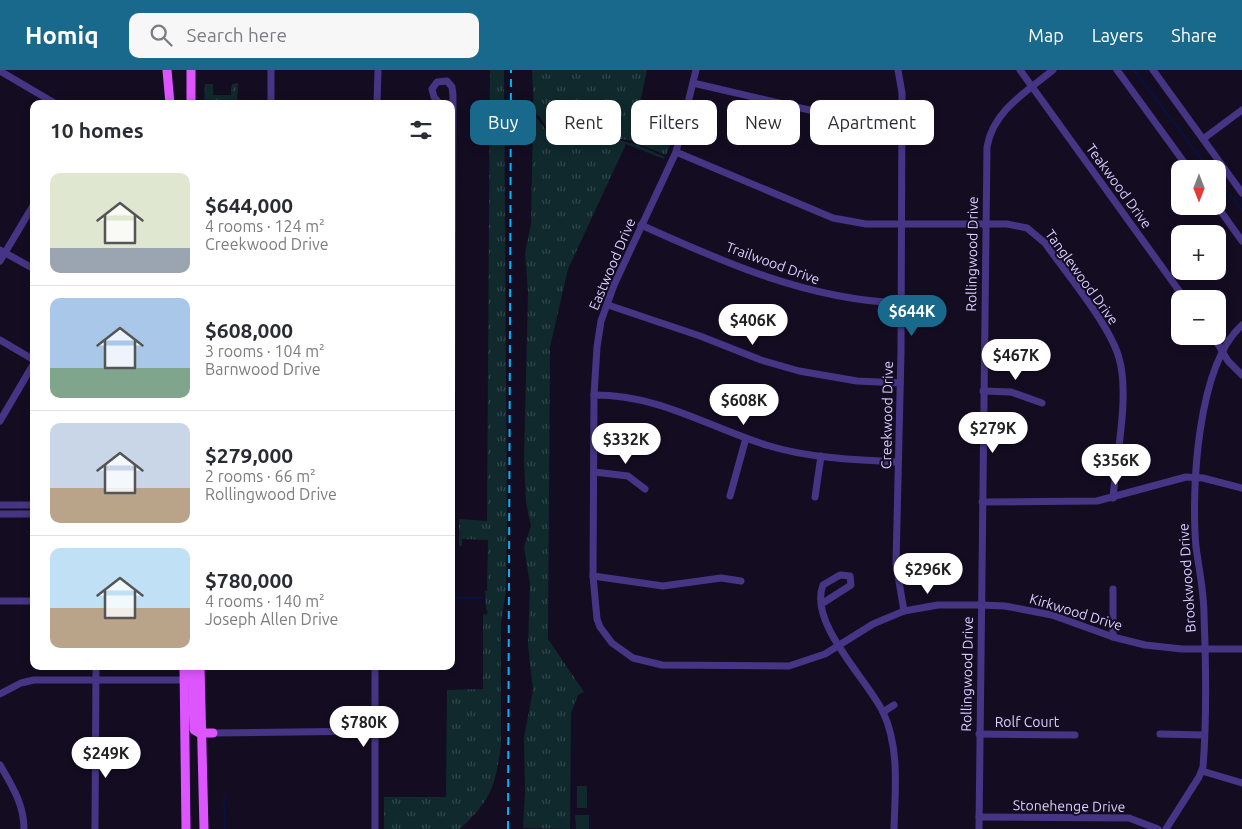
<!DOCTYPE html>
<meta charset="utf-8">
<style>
:root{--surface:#fff;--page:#f7f7f7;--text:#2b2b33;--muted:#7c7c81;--line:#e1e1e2;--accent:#18698c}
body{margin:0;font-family:Ubuntu,sans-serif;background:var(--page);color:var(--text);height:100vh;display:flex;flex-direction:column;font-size:19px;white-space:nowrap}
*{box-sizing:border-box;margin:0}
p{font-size:16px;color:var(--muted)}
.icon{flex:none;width:28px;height:28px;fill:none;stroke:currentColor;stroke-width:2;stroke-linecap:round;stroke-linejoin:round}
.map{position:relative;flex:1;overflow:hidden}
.drawer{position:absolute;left:30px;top:30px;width:425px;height:570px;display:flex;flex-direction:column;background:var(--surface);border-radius:10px;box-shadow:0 2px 8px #0003}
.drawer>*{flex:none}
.guide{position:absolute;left:470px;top:30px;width:475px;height:45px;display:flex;gap:10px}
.needle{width:32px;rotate:180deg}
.controls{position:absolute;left:1171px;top:90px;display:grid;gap:10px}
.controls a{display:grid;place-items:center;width:55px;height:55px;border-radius:10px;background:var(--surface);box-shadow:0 2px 8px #0003;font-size:25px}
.price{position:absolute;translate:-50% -42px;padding:0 11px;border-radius:18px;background:#fff;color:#222;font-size:16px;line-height:32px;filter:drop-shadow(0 1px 2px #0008)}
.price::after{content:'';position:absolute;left:50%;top:30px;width:15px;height:11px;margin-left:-8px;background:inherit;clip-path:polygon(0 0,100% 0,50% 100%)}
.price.active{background:var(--accent);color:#fff}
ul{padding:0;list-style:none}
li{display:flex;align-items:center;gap:15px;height:125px;padding:0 20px}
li+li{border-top:1px solid var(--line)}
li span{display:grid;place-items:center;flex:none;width:140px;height:100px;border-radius:10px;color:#555}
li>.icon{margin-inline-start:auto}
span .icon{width:60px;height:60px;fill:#fffc;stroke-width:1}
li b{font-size:21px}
h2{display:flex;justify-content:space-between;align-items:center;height:60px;padding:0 20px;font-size:21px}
.pill{padding:0 18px;border-radius:10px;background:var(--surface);box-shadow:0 2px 8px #0003;font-size:18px;line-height:45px}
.pill.active{background:var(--accent);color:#fff}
header{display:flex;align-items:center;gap:30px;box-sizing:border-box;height:70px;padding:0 25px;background:var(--accent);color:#fff}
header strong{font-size:24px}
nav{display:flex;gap:28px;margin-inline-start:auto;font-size:18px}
.search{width:350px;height:45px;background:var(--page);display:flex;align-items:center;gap:12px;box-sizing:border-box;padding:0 18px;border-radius:10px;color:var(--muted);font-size:19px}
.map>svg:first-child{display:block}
.grass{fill:url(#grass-tufts)}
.garden{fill:#0f292d}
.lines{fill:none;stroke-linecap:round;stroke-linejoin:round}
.stream{stroke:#071241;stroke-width:2}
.minor{stroke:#463584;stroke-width:7}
.major{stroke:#d5f;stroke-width:9}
.rail{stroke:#00b4f9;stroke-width:2;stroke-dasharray:8 6;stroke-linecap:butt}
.labels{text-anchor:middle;stroke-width:4;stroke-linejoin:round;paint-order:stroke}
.street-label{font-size:14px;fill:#dcceff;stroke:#140d22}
</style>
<header>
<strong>Homiq</strong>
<div class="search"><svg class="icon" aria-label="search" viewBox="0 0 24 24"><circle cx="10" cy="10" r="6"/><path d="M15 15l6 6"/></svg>Search here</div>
<nav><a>Map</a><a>Layers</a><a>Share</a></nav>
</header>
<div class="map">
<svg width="1242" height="759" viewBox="0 0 1242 759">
<defs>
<pattern id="grass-tufts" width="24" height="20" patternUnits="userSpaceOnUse" patternTransform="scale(1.25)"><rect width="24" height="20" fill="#0f292d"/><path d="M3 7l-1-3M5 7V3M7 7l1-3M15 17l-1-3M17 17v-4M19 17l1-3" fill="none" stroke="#31474c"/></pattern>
</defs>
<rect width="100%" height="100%" fill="#140d22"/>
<g class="grass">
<path d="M490,0h14l3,460 -1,60 -5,34v122c-6,41 -10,54 -41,83h-76v-32h62l1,-107 36,-1v-75l3,1 2,-3 -2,-3 -1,-18h2l1,-51 -26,-1v7h-3v-27l28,2z"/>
<polygon points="532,0 647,0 635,56 672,70 666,85 632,71 610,67 594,65 574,69 550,62 539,46 534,43"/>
<polygon points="238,13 237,34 204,34 205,14 213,14 213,25 231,25 232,14"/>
<polygon points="535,46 551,66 578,71 595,66 610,68 638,75 665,87 664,89 626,74 568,199 550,277 548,569 584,622 578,625 571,643 570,759 523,758 525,722 524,668 533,620 528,575 530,514 524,477 531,456 526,432 524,391 528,222 525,183 531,154 533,47"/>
</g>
<g class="garden">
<rect x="577" y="716" width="10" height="22"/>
<polygon points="575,745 589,745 589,759 576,759"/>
</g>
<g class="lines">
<g class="stream">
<polyline points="1134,0 1209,99"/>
<polyline points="1218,110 1242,140"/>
<polyline points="451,528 484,528"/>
<polyline points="224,727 225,759"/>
</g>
<g class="minor">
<polyline points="696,0 676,82 614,215 601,251 597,277 594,325 593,506 597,549 600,557 612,573 633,588 662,595 789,596 825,584 873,554 904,541 938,535 981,535 1005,536 1052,545 1113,567 1145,575 1182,579 1242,579"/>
<polyline points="898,0 902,23 901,282 896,494 904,541"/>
<polyline points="1020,0 1185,229"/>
<polyline points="1117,0 1189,99"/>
<polyline points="1153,0 1242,123"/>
<polyline points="0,1 56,34"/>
<polyline points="693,13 818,42"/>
<polyline points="271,34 271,0"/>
<polyline points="377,34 378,0"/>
<polyline points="440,34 434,27 432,19 437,12 447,11 452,17 453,25 451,434"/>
<polyline points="1203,69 1242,40"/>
<path d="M676,82l157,66 33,6h141l20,4 18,15c21,30 65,82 74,115 11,37 -3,100 -6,140"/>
<polyline points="1217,136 1242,171"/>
<path d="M641,155c84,38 168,75 260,78"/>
<polyline points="0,180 34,199"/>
<polyline points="0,191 34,134"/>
<polyline points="608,235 700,266 761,290 799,301 857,311 900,313"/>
<polyline points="1213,266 1228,291 1242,305"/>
<polyline points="0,270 34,290"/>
<polyline points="983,321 1011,322 1042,333"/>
<path d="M594,325c66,0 112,31 172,50 42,13 88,15 132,17"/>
<polyline points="0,351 34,293"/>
<polyline points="594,402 628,406 645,419"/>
<polyline points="730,426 746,368"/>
<polyline points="815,427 821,386"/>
<polyline points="982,432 1097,431 1186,407 1203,408 1242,418"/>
<polyline points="0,435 34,435"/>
<polyline points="0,444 34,444"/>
<polyline points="593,506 663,516 721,508 741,511"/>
<polyline points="0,531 34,531"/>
<path d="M823,533l28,-18 -1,-9 -10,-1 -17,10c-15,38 44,94 60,127 17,36 12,79 11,117"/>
<polyline points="1113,567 1113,519"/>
<polyline points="375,596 375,759"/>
<polyline points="0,624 21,613 34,610 184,610"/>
<polyline points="883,642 894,635"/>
<polyline points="213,663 374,661"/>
<polyline points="979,664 1075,665"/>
<polyline points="1160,664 1204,665"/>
<path d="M0,695c12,21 24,39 24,64"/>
<polyline points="1202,701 1242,713"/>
<polyline points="979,747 1129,748 1158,759"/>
<polyline points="95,759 96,596"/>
<path d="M979,759l8,-682c6,-36 39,-55 66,-77"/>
<path d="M1166,759l33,-52 4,-10c4,-50 3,-102 1,-152 0,-23 -5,-46 -8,-68 -5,-57 1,-182 46,-222"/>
</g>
<g class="major">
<polyline points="167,0 170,34"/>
<polyline points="191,0 191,34"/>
<polyline points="184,596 186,759"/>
<polyline points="192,596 194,660 199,663 213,663"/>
<polyline points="200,596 204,759"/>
</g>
<polyline class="rail" points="508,759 511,0"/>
</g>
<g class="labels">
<g class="street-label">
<text transform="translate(1119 116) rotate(54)" y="5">Teakwood Drive</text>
<text transform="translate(972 184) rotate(-89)" y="5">Rollingwood Drive</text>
<text transform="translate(773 193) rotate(20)" y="5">Trailwood Drive</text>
<text transform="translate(612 194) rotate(-67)" y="5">Eastwood Drive</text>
<text transform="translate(1082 207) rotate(54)" y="5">Tanglewood Drive</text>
<text transform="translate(887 345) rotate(-89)" y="5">Creekwood Drive</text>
<text transform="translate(1187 508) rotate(-94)" y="5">Brookwood Drive</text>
<text transform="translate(1076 542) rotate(17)" y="5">Kirkwood Drive</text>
<text transform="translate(967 604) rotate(-89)" y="5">Rollingwood Drive</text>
<text x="1027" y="657">Rolf Court</text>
<text transform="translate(1069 736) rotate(1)" y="5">Stonehenge Drive</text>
</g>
</g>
</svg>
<div class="controls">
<a><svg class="needle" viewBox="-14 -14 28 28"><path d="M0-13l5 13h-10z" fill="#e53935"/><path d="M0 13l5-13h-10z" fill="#7c7c81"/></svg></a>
<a>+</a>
<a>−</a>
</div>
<b class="price active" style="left:912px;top:267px">$644K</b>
<b class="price" style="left:753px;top:276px">$406K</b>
<b class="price" style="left:1016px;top:311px">$467K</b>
<b class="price" style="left:744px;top:356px">$608K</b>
<b class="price" style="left:993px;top:384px">$279K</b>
<b class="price" style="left:626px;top:395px">$332K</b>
<b class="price" style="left:1116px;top:416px">$356K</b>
<b class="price" style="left:928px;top:525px">$296K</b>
<b class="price" style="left:364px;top:678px">$780K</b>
<b class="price" style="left:106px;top:709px">$249K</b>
<div class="guide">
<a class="pill active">Buy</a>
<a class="pill">Rent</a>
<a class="pill">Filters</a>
<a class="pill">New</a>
<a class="pill">Apartment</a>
</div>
<section class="drawer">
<h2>10 homes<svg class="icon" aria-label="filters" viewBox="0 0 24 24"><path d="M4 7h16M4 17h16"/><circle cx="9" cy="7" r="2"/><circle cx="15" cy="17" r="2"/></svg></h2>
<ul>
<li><span style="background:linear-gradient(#dfe7d0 75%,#9aa5b1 0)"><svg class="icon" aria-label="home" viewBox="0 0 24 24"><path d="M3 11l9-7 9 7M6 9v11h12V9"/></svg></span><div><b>$644,000</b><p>4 rooms · 124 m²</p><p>Creekwood Drive</p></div></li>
<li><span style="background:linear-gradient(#a9c7e8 70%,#7fa58c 0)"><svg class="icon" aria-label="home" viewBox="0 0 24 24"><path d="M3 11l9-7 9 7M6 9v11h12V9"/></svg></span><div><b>$608,000</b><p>3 rooms · 104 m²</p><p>Barnwood Drive</p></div></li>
<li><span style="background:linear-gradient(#c9d6e8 65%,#b9a48a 0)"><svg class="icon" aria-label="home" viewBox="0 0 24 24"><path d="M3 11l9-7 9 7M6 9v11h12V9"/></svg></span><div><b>$279,000</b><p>2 rooms · 66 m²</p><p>Rollingwood Drive</p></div></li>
<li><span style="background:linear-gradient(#bfe0f5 60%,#b9a48a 0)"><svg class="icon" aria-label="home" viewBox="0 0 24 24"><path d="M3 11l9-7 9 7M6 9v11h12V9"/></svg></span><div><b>$780,000</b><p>4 rooms · 140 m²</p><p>Joseph Allen Drive</p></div></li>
</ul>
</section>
</div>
